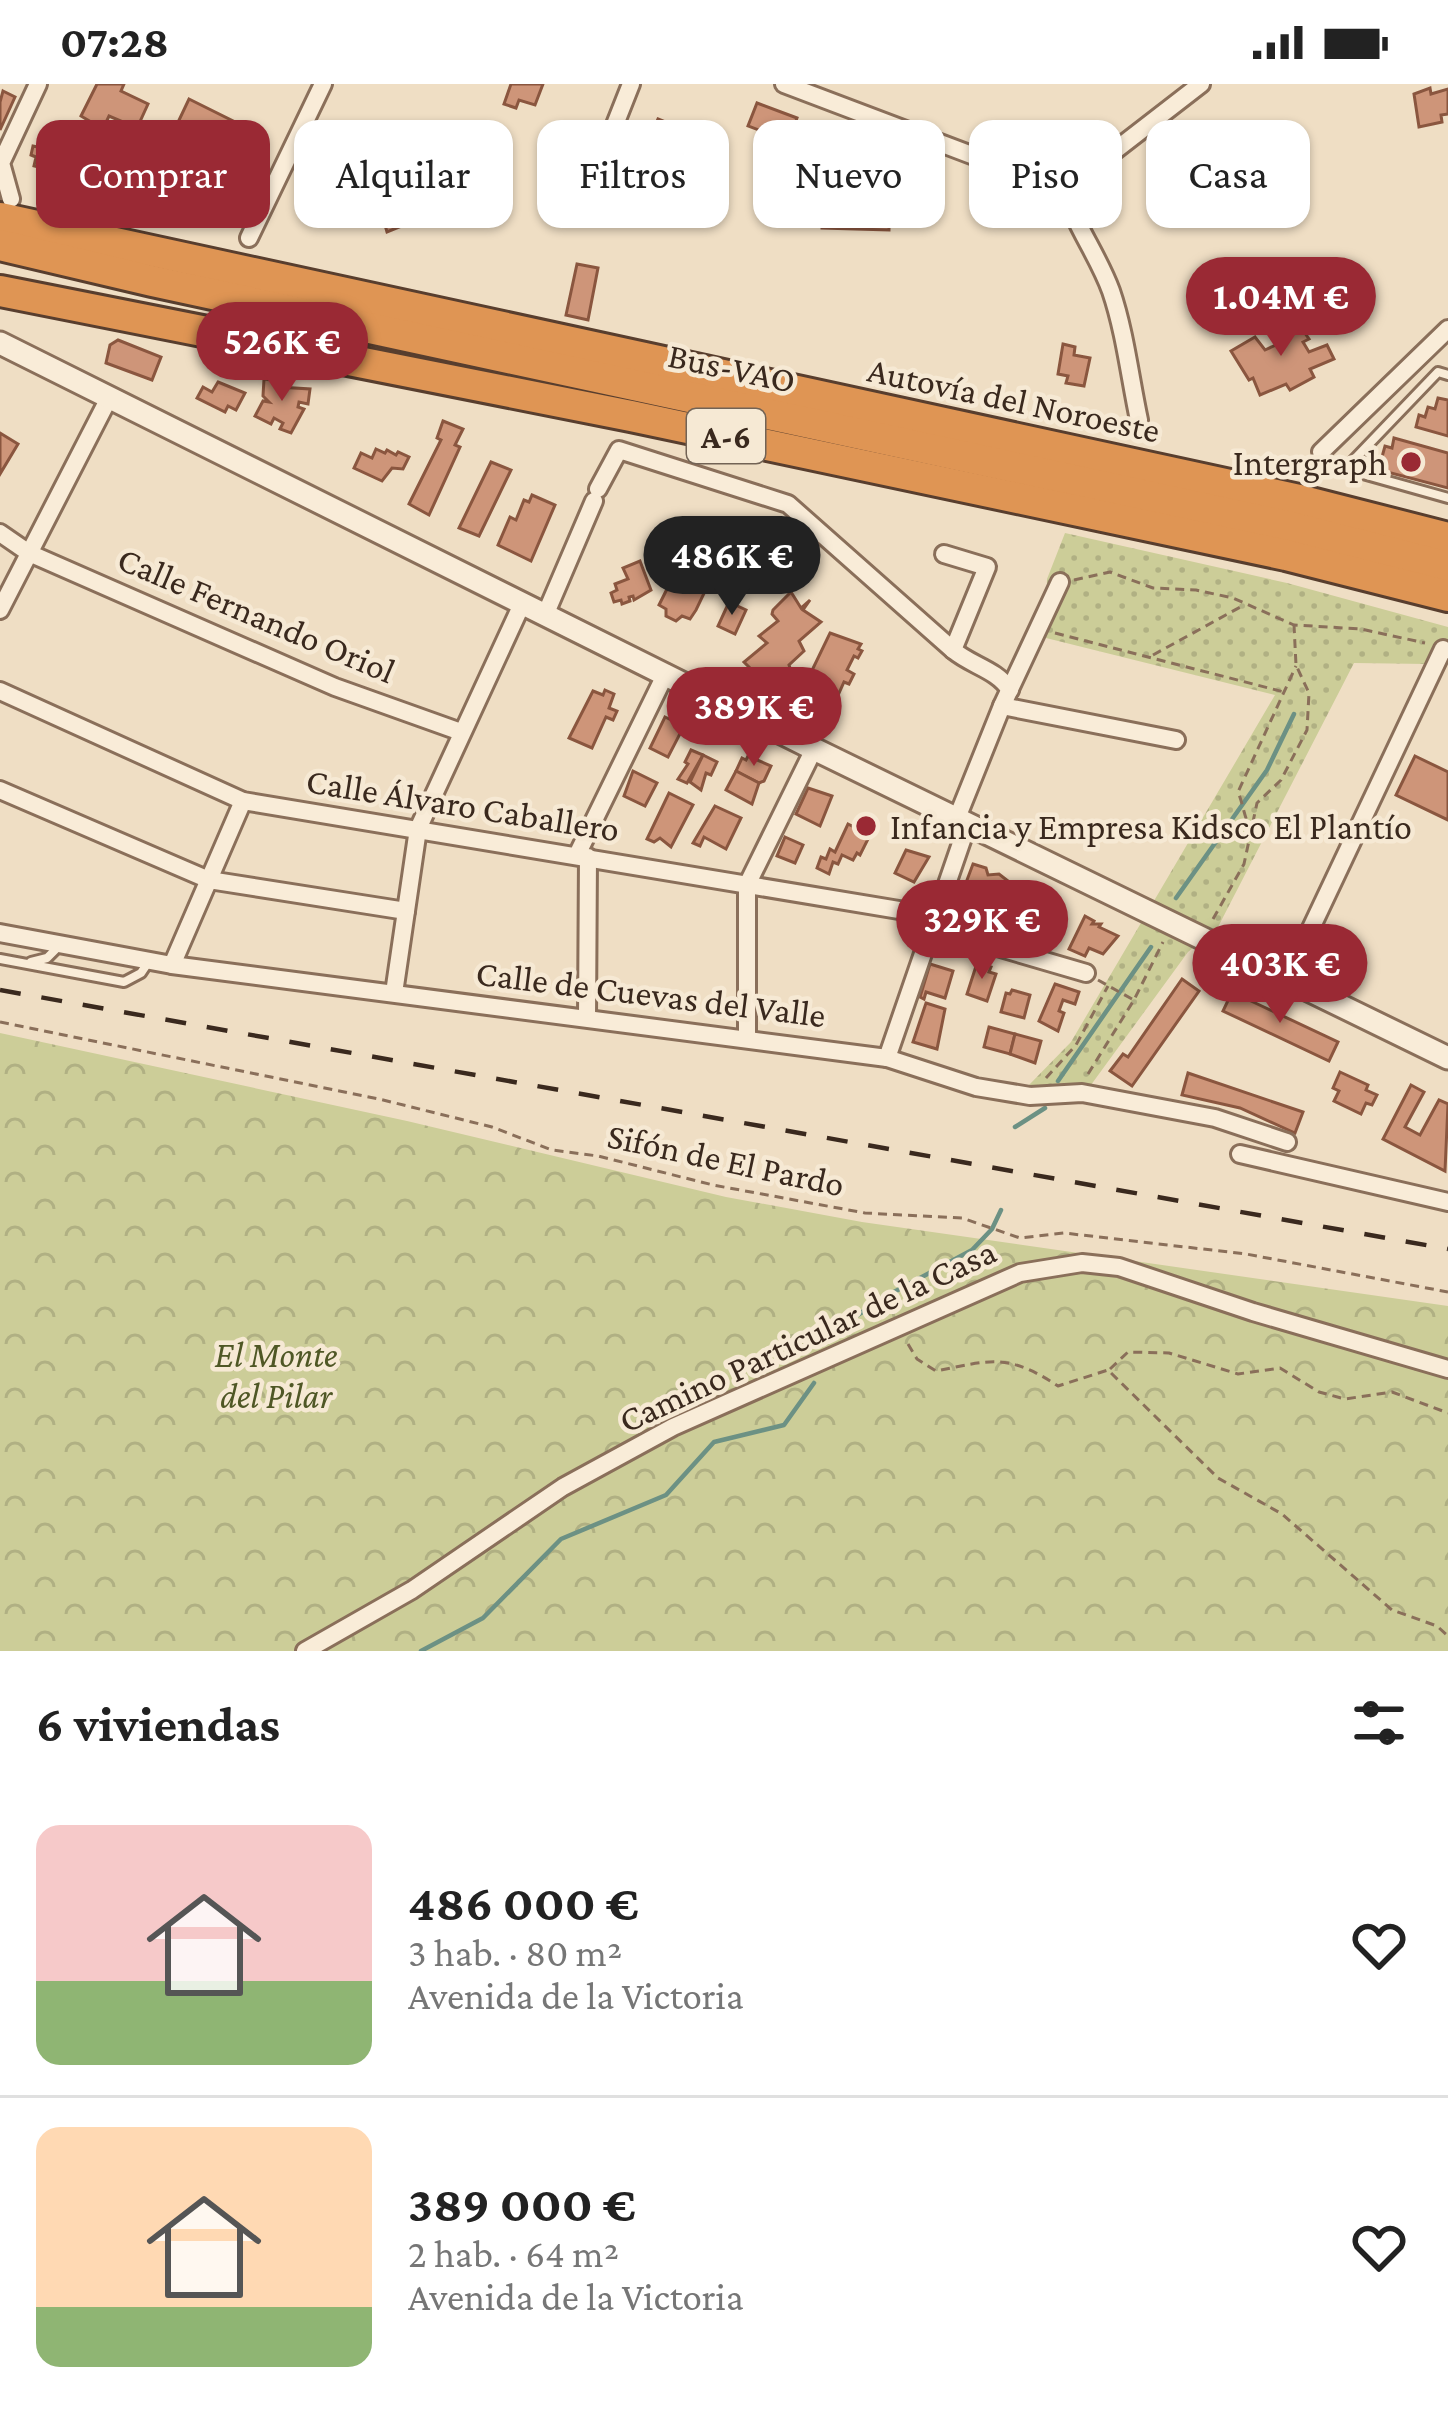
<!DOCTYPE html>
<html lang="es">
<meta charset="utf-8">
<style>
:root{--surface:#fff;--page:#f2f2f2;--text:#222;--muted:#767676;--line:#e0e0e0;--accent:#9a2934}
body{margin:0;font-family:"Crimson Pro",serif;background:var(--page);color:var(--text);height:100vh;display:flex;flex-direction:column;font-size:45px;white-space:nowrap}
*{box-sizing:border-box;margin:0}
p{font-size:39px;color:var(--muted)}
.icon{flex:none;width:66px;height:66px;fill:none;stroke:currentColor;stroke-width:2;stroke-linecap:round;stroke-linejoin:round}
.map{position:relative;height:1567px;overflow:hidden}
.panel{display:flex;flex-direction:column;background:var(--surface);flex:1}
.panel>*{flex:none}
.hud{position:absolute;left:36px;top:36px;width:1377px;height:108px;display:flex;gap:24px}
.price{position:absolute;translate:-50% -102px;padding:0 27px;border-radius:42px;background:var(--accent);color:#fff;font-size:39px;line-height:78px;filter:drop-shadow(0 3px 6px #0008)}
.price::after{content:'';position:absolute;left:50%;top:72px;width:36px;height:27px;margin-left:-18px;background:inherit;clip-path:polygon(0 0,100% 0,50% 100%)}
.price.on{background:#222;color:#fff}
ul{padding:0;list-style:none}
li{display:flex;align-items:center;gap:36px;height:300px;padding:0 36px}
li+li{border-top:3px solid var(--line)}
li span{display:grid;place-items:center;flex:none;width:336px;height:240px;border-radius:24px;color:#555}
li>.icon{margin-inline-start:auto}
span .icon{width:144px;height:144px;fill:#fffc;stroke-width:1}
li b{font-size:51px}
h2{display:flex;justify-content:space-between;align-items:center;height:144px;padding:0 36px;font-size:51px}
.pill{padding:0 42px;border-radius:24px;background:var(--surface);box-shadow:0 3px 9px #0004;font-size:42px;line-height:108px}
.pill.on{background:var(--accent);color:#fff}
.status{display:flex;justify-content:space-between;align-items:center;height:84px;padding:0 60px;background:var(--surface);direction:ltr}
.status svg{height:33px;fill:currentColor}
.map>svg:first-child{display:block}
.forest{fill:url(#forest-crowns)}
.park{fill:url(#park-dots)}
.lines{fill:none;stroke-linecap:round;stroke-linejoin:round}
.stream{stroke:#6c9184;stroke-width:4.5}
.building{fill:#ce9579;stroke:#8a563f;stroke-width:3}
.service-casing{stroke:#8a6f5a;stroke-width:14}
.minor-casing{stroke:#8a6f5a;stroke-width:22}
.tertiary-casing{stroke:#8a6f5a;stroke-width:27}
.motorway-casing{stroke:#583e2e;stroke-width:36}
.path{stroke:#8a6f5a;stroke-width:3;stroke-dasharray:9 6;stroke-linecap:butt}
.service{stroke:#f9ecd8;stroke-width:8}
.minor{stroke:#f9ecd8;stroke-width:16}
.tertiary{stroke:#f9ecd8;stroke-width:21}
.motorway{stroke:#df9554;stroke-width:30}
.rail{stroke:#3a291e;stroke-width:4.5;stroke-dasharray:21 21;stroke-linecap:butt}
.poi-dot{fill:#9a2934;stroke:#f6e9d4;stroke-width:4.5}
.labels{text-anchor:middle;stroke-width:9;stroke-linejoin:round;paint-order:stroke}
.shield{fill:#f6e9d4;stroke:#726355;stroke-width:3}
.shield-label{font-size:33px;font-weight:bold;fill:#3a291e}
.street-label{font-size:36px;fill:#3a291e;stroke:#f6e9d4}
.poi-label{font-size:36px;fill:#3a291e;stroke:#f6e9d4;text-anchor:end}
.park-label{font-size:36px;font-style:italic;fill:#4f5725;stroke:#f6e9d4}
</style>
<div class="status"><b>07:28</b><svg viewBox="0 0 49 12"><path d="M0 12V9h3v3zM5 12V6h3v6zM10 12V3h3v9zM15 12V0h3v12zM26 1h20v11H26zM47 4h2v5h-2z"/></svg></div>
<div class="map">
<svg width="1448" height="1567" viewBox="0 0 1448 1567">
<defs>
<pattern id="forest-crowns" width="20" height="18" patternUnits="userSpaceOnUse" patternTransform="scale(3)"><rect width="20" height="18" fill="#cccd98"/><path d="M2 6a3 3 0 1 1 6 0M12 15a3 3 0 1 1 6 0" fill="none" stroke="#b0b083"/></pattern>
<pattern id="park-dots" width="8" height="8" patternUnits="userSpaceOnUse" patternTransform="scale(3)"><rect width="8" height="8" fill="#cccd98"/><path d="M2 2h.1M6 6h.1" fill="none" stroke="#b0b083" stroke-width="1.8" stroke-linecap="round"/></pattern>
</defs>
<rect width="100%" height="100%" fill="#efdec4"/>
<polygon class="forest" points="0,949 407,1037 726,1113 862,1138 1448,1222 1448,1567 0,1567"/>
<polygon class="park" points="1065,449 1287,499 1448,543 1448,561 1427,580 1354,579 1218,843 1188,868 1088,1005 1029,1001 1071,958 1275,611 1046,554 1047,495"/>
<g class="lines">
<g class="stream">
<polyline points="1176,814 1267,686 1294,630"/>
<polyline points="1058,997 1151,863"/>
<polyline points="1015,1043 1045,1024"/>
<polyline points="826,1251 894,1208 972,1166 992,1145 1001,1126"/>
<polyline points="421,1567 483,1534 561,1455 666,1411 714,1358 784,1341 814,1299"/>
</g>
</g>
<g class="building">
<polygon points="97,0 124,0 121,7 148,20 137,44 109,32 103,45 81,32"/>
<polygon points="511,0 543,0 535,21 519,16 516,24 504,20"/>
<polygon points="1430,4 1431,10 1448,5 1448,30 1441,31 1442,38 1419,43 1414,10"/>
<polygon points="3,7 15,13 0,46 0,18"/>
<polygon points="189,15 239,40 229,60 203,48 194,64 171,53"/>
<polygon points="757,19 797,34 790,53 803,58 786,100 758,89 774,47 765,43 764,48 748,42"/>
<polygon points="658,35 685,46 679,60 689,64 684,78 674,73 666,91 626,71 636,54 647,59"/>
<polygon points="65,59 88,64 87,87 74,84 71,97 58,94 59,88 34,82 36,73 31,71 33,62 62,68"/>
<polygon points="398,100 406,127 396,131 399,143 387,148 381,127 339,135 337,116"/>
<polygon points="850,103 872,103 872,109 890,109 889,146 822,144 823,110 850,111"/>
<polygon points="577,180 598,184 588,236 566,231"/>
<polygon points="1295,235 1309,255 1303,258 1309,268 1327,261 1334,275 1310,285 1314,293 1290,306 1286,300 1260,311 1253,294 1249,296 1231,267 1255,253 1265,266 1278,260 1271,249"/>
<polygon points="118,256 161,273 152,296 106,279 110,261"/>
<polygon points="1063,260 1075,263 1074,271 1090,274 1084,302 1066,299 1068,292 1058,290"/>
<polygon points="264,295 280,297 279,303 310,305 308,320 299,318 298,323 304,325 291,349 280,345 283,339 274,334 271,340 255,332 263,317 269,318 263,312"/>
<polygon points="218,298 245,309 236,326 228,322 225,328 197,314 203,303 212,308"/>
<polygon points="1438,314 1448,316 1448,352 1416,343 1419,331 1425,333 1428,323 1435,325"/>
<polygon points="443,337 463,345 455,361 460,363 429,431 409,420 441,356 437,354"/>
<polygon points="0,349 18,360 0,390"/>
<polygon points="1394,354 1448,369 1448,404 1372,384 1376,372 1382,373 1385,362 1392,364"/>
<polygon points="376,365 385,369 387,366 396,371 398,368 409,373 403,385 392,384 382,397 354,384 361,369 372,374"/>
<polygon points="491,378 511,386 479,452 459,444"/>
<polygon points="532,411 555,421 531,477 498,461 510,433 516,436 524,416 529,418"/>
<polygon points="690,459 721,474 696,526 690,535 682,532 676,537 666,532 666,525 659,521 677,485 682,487 686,480 680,476"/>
<polygon points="640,477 651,506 634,516 633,512 629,513 630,517 622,520 621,516 614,518 611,509 617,506 615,500 628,495 623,484"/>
<polygon points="791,508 801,524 810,516 803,526 821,538 799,557 804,567 789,581 792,590 775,608 759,587 756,590 744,578 767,559 759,552 778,537 772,530 773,526"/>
<polygon points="729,518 746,526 735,550 718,542"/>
<polygon points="830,549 861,560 858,565 862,567 858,574 854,572 847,586 854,590 849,600 844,598 835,618 820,611 825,601 820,599 816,608 804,603"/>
<polygon points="605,606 614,610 609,624 617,627 613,636 606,633 592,664 569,654 593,607 603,611"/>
<polygon points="665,633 684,642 668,673 650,664"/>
<polygon points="691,666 703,671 687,699 678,695 688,680 685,678"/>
<polygon points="703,671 717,678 711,691 706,689 701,706 690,698"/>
<polygon points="748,672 771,682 764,697 759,699 736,687 742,674 746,676"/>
<polygon points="1415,672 1448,688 1448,736 1396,711"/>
<polygon points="633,687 657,699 645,722 624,712"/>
<polygon points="736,687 759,699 752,720 726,706"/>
<polygon points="808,704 832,712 820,742 796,730"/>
<polygon points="669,709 693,721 671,763 660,754 654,758 647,755"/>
<polygon points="715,722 741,734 726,765 704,753 700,762 693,759"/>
<polygon points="848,740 870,751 860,771 857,769 853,776 842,771 838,780 833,778 829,790 817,784 821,773 826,775 830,765 835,768"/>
<polygon points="785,753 803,761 795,779 777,772"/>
<polygon points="906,766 929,773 914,798 895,789"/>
<polygon points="973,780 986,784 988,791 999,790 1008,797 999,817 989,813 987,818 964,804"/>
<polygon points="1027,805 1061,822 1051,843 1041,838 1039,844 1023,837 1026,831 1016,827"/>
<polygon points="1085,832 1094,837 1092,840 1101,840 1099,843 1118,852 1103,870 1089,864 1085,872 1069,865"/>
<polygon points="977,879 991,883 989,888 996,890 987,917 967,910"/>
<polygon points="930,880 953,887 945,914 926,908 924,915 920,913"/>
<polygon points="1182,895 1199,907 1132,1002 1110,987 1123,970 1128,973"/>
<polygon points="1055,900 1079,908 1075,920 1063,916 1059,927 1064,929 1058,947 1039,937"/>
<polygon points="1012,906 1030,911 1024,934 1001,928 1006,909 1010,910"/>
<polygon points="1232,908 1338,958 1329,977 1223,927"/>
<polygon points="926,919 945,925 937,965 913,958"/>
<polygon points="989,943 1015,950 1010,970 984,963"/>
<polygon points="1015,950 1041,957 1035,979 1010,970"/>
<polygon points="1340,988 1368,1001 1366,1006 1377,1011 1372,1021 1366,1019 1361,1030 1334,1017 1339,1007 1333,1004"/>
<polygon points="1188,989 1303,1028 1295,1049 1240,1024 1182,1011"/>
<polygon points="1411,1001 1424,1008 1405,1043 1420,1051 1439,1016 1448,1020 1445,1087 1383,1055"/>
</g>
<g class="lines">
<defs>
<g id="service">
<polyline points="1448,291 1438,288 1345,385 1448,414"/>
<polyline points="0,875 124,898 141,889 149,877"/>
<polyline points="31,878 47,874 59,862"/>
</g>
<g id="minor">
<path d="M784,0l280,106c11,36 34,65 47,101 14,41 19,87 28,129"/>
<polyline points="1064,106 1201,0"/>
<polyline points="11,115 1,79 38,0"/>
<polyline points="584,119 631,0"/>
<polyline points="249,154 323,0"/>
<polyline points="1321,368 1448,245"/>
<path d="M598,405l21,-39 169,54 165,146c19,16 43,19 57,40"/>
<polyline points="0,449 29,469 335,603 461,648"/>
<polyline points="944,470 987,483 953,566"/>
<polyline points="0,526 110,312"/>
<polyline points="546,529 594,417"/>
<polyline points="0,607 243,717 935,832"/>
<polyline points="1002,622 1176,656"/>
<polyline points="0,706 209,796 406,827"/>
<polyline points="957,734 1002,622 1060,498"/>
<polyline points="577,771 666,589"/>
<polyline points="932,844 1086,889"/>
<polyline points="0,849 172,881 887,974 976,1003 1030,1012 1082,1009 1215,1034 1287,1058"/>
<polyline points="172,881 243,717"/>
<polyline points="1287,895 1443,565"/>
<polyline points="394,909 418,745 523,518"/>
<polyline points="587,934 588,773"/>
<polyline points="747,953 747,801 814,665"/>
<polyline points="887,974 968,739"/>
<polyline points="1240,1070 1448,1118"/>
<polyline points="305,1567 412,1506 563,1403 673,1343 1020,1189 1082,1179 1119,1183 1253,1228 1448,1285"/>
</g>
<polyline id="tertiary" points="0,259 814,665 1448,974"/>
<g id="motorway">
<polyline points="0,134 1299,416 1448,454"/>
<polyline points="0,161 152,197 1291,443 1448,483"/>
<polyline points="0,207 631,332 1286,471 1448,512"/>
</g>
</defs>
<use href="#service" class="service-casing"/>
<use href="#minor" class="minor-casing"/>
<use href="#tertiary" class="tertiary-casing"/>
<use href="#motorway" class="motorway-casing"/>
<g class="path">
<polyline points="1074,496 1110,488 1153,504 1196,506 1233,514 1294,541 1361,545 1425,559"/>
<polyline points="1055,549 1284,608"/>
<polyline points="1153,571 1244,521"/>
<path d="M1253,748c-9,-12 -9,-26 -15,-40l58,-126"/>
<polyline points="1213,835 1244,780 1257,719 1281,696 1307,646 1309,609 1296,581 1294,541"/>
<polyline points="1098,896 1132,915"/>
<polyline points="0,938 379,1015 492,1043 552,1066 598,1072 713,1101 865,1129 962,1134 1020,1154 1064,1149 1246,1170 1448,1208"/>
<polyline points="1088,990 1134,916 1163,858"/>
<polyline points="1046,994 1076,961 1108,902"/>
<path d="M908,1260l9,15 19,12c55,-11 72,-18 122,15l50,-16 110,108 64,36 110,96 45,16 11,10"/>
<polyline points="1110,1285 1128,1268 1169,1269 1238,1290 1280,1284 1319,1308 1345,1315 1392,1308 1448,1329"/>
</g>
<use href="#service" class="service"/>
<use href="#minor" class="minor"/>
<use href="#tertiary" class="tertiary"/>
<use href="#motorway" class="motorway"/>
<polyline class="rail" points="0,906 1448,1165"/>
</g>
<g class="poi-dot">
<circle cx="1411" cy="378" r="12"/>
<circle cx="866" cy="742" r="12"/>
</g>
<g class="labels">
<rect class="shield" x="687" y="325" width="78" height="54" rx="9"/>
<g class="shield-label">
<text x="726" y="364">A-6</text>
</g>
<g class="street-label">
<text transform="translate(732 283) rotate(12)" y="13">Bus-VAO</text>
<text transform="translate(1014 315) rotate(12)" y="13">Autovía del Noroeste</text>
<text transform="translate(257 530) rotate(23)" y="13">Calle Fernando Oriol</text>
<text transform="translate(463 720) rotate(9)" y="13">Calle Álvaro Caballero</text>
<text transform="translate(651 909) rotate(7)" y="13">Calle de Cuevas del Valle</text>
<text transform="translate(726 1075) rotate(12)" y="13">Sifón de El Pardo</text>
<text transform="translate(807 1251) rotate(-25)" y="13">Camino Particular de la Casa</text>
</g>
<g class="poi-label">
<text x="1387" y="391">Intergraph</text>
<text x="890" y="755" text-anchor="start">Infancia y Empresa Kidsco El Plantío</text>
</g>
<g class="park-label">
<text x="276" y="1283">El Monte<tspan x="276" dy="41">del Pilar</tspan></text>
</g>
</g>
</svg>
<b class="price" style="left:1281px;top:275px">1.04M €</b>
<b class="price" style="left:282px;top:320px">526K €</b>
<b class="price on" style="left:732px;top:534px">486K €</b>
<b class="price" style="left:754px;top:685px">389K €</b>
<b class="price" style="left:982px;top:898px">329K €</b>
<b class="price" style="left:1280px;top:942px">403K €</b>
<div class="hud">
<a class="pill on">Comprar</a>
<a class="pill">Alquilar</a>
<a class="pill">Filtros</a>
<a class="pill">Nuevo</a>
<a class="pill">Piso</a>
<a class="pill">Casa</a>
</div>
</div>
<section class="panel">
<h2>6 viviendas<svg class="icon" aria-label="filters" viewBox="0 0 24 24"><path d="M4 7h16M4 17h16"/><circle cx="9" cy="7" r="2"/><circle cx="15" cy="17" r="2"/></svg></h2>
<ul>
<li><span style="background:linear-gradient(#f6c9c9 65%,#8fb573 0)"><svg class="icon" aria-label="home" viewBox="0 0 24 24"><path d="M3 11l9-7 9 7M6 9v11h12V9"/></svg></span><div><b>486 000 €</b><p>3 hab. · 80 m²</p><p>Avenida de la Victoria</p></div><svg class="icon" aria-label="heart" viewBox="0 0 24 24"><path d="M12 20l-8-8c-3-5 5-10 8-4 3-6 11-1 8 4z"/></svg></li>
<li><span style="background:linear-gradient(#ffd9b3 75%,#8fb573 0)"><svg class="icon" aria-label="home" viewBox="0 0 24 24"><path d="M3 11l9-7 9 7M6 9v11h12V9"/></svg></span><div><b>389 000 €</b><p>2 hab. · 64 m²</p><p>Avenida de la Victoria</p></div><svg class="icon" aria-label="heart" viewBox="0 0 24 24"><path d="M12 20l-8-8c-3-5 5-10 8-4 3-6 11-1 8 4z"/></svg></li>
</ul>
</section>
